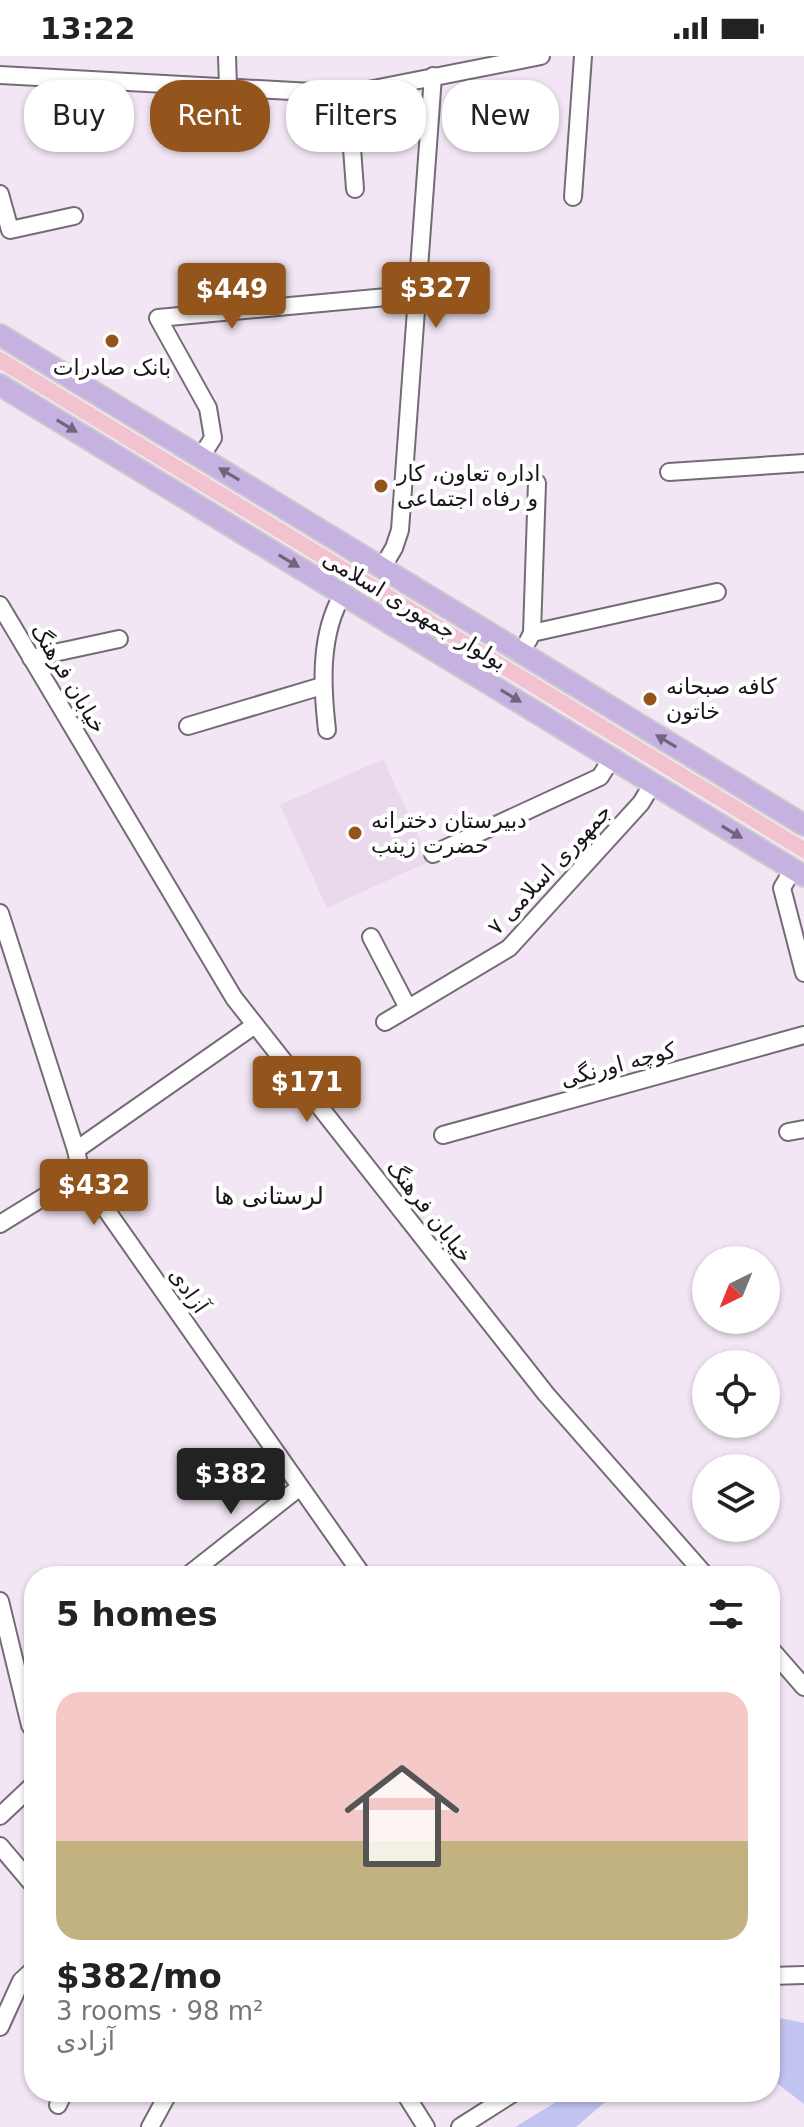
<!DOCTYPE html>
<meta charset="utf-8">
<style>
:root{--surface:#fff;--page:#f6f6f6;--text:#222;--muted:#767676;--line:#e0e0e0;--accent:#94551c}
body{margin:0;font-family:"DejaVu Sans",Cairo,sans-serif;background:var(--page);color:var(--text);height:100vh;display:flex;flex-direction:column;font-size:30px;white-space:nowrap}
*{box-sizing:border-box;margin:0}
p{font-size:26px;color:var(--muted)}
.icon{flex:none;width:44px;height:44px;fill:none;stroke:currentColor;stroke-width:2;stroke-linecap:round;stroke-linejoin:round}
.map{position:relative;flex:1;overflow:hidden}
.panel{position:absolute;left:24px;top:1510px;width:756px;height:536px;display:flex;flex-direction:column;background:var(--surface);border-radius:32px;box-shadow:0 2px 6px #0004}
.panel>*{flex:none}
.hud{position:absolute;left:24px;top:24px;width:756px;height:72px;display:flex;gap:16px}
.needle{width:52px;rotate:223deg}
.buttons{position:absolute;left:692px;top:1190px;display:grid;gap:16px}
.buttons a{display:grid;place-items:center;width:88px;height:88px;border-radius:50%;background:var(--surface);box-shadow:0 2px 6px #0004;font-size:40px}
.price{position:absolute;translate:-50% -68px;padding:0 18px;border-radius:8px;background:var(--accent);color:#fff;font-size:26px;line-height:52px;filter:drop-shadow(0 2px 4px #0008)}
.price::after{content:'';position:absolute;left:50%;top:48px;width:24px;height:18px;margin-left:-12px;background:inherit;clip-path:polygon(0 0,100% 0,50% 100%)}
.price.on{background:#222;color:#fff}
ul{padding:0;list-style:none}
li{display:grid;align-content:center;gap:16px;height:424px;padding:0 32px}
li+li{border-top:2px solid var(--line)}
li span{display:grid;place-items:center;height:248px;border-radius:24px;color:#555}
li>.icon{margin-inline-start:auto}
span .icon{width:144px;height:144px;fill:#fffc;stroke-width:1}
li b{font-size:34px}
h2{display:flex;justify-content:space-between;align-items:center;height:96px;padding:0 32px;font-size:34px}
.pill{padding:0 28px;border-radius:32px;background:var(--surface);box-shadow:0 2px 6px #0004;font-size:28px;line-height:72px}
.pill.on{background:var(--accent);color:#fff}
.status{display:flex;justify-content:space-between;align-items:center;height:56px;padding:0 40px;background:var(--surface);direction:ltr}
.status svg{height:22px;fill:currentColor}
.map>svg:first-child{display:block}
.built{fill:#ead9ed}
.green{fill:#f2c2cf}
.water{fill:#c1c3f0}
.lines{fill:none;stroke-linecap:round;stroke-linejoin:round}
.minor-casing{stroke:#756b77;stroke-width:20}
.major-casing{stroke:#cdcccd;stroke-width:24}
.minor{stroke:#fff;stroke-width:16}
.major{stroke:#c5b2e0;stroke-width:20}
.oneway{fill:#70647e}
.poi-dot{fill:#94551c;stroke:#fff;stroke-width:3}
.labels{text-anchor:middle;stroke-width:8;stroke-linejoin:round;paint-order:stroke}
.poi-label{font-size:22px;fill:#1a161b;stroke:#fff;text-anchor:start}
.street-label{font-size:22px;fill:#1a161b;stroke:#fff}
.neighbourhood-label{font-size:24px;fill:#1a161b;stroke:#fff}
</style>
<div class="status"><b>13:22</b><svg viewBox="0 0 49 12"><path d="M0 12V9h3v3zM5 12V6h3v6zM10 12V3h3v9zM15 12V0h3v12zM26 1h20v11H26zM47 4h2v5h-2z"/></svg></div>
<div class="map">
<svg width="804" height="2071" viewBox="0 0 804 2071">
<rect width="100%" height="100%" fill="#f2e6f4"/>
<polygon class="built" points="383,703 430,805 327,852 280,749"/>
<polygon class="green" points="0,295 804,785 804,803 0,313"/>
<g class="water">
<polygon points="770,1960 804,1967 804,2048 770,2022"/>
<polygon points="573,2036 622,2036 612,2040 576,2071 515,2071"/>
</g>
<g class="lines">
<defs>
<g id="minor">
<polyline points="227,0 228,31"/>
<polyline points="0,19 348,38 541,0"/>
<polyline points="348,38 355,133"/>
<polyline points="0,138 10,174 74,160"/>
<polyline points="573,141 583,0"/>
<polyline points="201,401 213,382 208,352 158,262 419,238"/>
<polyline points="669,416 804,407"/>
<polyline points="382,512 394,492 400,474 433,20"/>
<polyline points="0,549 234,942 546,1338 706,1520"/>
<polyline points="532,577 717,536"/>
<polyline points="528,585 532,577 537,427"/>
<polyline points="31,602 119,583"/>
<polyline points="188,670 322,630"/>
<path d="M327,674c-5,-44 -8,-96 16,-136"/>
<polyline points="433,798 600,721 612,702"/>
<polyline points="793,813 782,832 804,917"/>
<polyline points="0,857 76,1094 81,1118 363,1520"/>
<polyline points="371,881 408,952"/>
<polyline points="385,966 509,892 641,747 653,727"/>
<polyline points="788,1076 804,1073"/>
<polyline points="443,1079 804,979"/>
<polyline points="76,1094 255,969"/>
<polyline points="0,1168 81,1118"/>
<polyline points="187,1520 300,1431"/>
<polyline points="0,1545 30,1669 34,1675"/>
<polyline points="770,1592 804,1631"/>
<polyline points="0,1760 34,1728"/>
<polyline points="0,1790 34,1830"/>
<polyline points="770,1920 804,1919"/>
<polyline points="0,1971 21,1925 34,1913"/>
<polyline points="404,2036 426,2071"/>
<polyline points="58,2049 64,2036"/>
<polyline points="150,2071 169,2036"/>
<polyline points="460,2071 515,2036"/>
</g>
<g id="major">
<polyline points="0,279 804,769"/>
<polyline points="0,329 804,820"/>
</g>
</defs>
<use href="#minor" class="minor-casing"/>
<use href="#major" class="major-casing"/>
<use href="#minor" class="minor"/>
<use href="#major" class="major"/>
</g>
<defs><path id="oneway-solid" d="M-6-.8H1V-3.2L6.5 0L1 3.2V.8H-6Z" transform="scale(2)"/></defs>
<g class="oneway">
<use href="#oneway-solid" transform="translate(67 370) rotate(31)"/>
<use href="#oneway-solid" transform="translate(229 418) rotate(-149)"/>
<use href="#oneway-solid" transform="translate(289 505) rotate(31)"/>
<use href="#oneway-solid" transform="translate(511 640) rotate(31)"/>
<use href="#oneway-solid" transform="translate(666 685) rotate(-149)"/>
<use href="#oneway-solid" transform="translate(732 776) rotate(31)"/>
</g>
<g class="poi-dot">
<circle cx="112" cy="285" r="8"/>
<circle cx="381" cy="430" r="8"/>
<circle cx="650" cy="643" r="8"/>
<circle cx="355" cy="777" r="8"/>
</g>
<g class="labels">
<g class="poi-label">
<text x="112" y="319" text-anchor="middle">بانک صادرات</text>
<text x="397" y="425">اداره تعاون، کار<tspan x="397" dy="25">و رفاه اجتماعی</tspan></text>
<text x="666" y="638">کافه صبحانه<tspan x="666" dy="25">خاتون</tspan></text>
<text x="371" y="772">دبیرستان دخترانه<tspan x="371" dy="25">حضرت زینب</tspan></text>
</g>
<g class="street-label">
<text transform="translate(415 554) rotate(31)" y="8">بولوار جمهوری اسلامی</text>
<text transform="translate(69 622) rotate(59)" y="8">خیابان فرهنگ</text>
<text transform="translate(549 813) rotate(-47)" y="8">جمهوری اسلامی ۷</text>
<text transform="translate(618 1008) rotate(-15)" y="8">کوچه اورنگی</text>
<text transform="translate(430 1155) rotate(52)" y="8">خیابان فرهنگ</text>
<text transform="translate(189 1234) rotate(55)" y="8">آزادی</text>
</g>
<g class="neighbourhood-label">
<text x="269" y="1148">لرستانی ها</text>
</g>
</g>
</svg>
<div class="buttons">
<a><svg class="needle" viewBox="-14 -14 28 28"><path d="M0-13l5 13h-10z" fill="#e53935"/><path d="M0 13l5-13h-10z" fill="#767676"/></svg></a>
<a><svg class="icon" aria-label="locate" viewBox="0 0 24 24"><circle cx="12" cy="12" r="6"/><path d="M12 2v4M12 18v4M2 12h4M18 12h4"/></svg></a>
<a><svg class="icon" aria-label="layers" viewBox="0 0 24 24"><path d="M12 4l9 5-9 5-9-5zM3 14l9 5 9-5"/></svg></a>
</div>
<b class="price" style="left:436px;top:274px">$327</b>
<b class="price" style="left:232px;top:275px">$449</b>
<b class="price" style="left:307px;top:1068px">$171</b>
<b class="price" style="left:94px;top:1171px">$432</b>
<b class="price on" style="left:231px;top:1460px">$382</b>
<div class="hud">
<a class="pill">Buy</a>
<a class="pill on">Rent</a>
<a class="pill">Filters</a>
<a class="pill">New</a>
</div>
<section class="panel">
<h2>5 homes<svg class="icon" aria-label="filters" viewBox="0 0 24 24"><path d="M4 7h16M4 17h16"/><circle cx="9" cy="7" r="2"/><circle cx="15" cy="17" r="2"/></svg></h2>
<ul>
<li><span style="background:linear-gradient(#f6c9c9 60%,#c2b280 0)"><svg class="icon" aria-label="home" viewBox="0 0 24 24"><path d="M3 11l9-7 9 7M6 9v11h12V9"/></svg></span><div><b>$382/mo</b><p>3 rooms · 98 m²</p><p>آزادی</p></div></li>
</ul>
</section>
</div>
